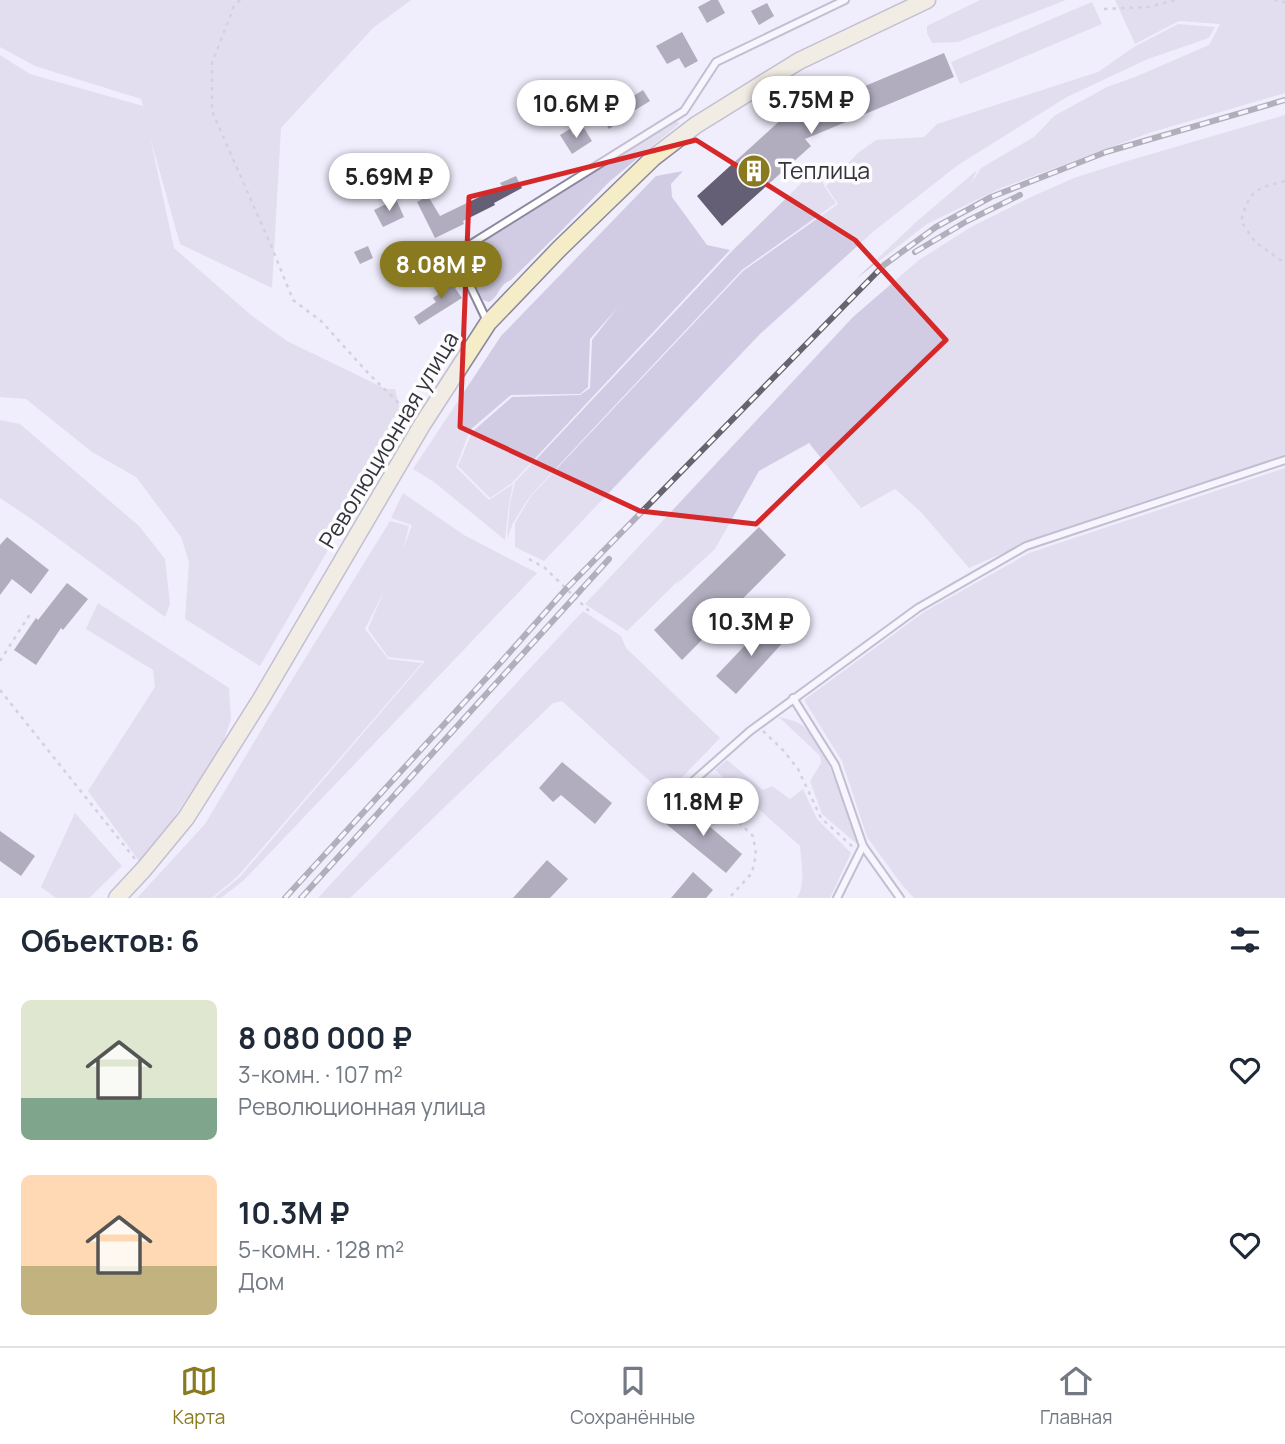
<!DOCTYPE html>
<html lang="ru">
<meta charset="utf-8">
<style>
:root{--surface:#fff;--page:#f6f6f7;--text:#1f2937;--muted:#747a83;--line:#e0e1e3;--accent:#897a1f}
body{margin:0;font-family:Manrope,sans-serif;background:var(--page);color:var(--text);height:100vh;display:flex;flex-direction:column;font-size:26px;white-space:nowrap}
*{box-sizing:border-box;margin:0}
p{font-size:23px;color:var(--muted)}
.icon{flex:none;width:38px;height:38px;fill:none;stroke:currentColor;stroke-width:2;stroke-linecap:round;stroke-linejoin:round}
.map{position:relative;height:898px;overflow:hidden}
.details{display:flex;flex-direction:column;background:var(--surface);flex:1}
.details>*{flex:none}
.price{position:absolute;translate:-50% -60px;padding:0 16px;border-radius:24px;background:#fff;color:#222;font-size:23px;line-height:46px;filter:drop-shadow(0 2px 4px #0008)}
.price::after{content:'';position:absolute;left:50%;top:42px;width:21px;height:16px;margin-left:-10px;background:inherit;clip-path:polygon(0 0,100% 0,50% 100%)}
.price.current{background:var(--accent);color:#fff}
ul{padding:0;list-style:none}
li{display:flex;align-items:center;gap:21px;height:175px;padding:0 21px}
li span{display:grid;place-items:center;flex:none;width:196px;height:140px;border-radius:10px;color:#555}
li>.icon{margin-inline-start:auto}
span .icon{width:84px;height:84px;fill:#fffc;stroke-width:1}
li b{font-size:30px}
h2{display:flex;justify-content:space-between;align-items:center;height:84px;padding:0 21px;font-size:30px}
.dock{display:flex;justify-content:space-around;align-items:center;height:98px;border-top:2px solid var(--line);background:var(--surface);font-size:19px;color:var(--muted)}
.dock a{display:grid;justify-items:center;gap:4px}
.dock .current{color:var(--accent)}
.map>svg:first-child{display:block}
.green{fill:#d1cce3}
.building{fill:#645f75}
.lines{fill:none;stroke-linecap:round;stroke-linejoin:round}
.lane-casing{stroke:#8c879f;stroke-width:10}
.secondary-casing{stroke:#8c879f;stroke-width:19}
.path{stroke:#b1aebc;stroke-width:2.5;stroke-dasharray:3.5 5;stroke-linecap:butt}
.lane{stroke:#fff;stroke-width:6}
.secondary{stroke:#f4edc7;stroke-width:16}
.rail-casing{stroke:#676470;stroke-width:6}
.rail{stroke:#fcfcfc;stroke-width:3.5;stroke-dasharray:10;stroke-linecap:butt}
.marked{fill:none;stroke:#d62828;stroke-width:5;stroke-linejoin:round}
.labels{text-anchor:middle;stroke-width:7;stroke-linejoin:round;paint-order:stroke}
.poi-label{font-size:23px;fill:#35333d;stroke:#fcfcfc;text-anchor:start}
.street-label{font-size:23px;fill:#35333d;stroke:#fcfcfc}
</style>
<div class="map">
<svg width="1285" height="898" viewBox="0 0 1285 898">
<rect width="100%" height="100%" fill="#f0edfc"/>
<g class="green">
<polygon points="0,0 411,0 373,28 281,128 272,288 180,244 150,137 174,248 251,315 287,341 386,389 395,389 403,422 260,666 185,619 189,562 181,537 136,477 92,452 26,399 0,397 0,55 30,74 143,106 141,99 35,66 0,47"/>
<polygon points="980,0 1066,0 958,42 932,43 927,33 927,26"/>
<polygon points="1115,0 1285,0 1285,93 1149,133 1001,188 927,224 856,279 916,222 977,170 971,184 981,168 1034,137 1054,116 1107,87 1135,77 1209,45 1220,24 1179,21 1135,44"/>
<polygon points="1092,2 1102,24 960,84 951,62"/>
<polygon points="1178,24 1215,27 1209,38 1148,59 1067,97 958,165 874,231 760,334 544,561 515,547 515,523 531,496 743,271 838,204 826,186 858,153 876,140 924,137 937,124 1098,72 1134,47"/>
<path d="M1285,115v341c-106,34 -214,66 -316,112l-49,-57 -25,-22 -34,19 -52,-65 -50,28 -44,78 -39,36 5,-7 -54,53 -42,-27 268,-287 66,-57 52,-33 60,-30 43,-19 50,-16z"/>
<path d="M675,122h3l1,2 -70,58 -47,48 -51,50c-15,7 -10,15 -22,22l-6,-2 -22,-44z"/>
<polygon points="818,167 824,186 836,203 742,270 530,496 513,523 507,539 510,503 515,482 731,252"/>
<polygon points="683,171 671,184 672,197 707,245 730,250 512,483 490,498 458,466 472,432 512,397 580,395 590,388 592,340 618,307 590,339 588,387 580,394 511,395 470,430 456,467 489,500 513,484 509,504 505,540 434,482 413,469 501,336 656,176"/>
<polygon points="0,420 20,424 139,526 165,559 170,604 165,617 33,520 0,498"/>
<polygon points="1285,468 1285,898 914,898 902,885 867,837 842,761 804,700 924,612 1029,553"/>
<polygon points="403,493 464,535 537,573 243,881 221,898 214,898 240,877 425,661 388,657 368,629 384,591 365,629 388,659 422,663 238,876 212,898 137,898 205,824 274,709 390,521 409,526 403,550 412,525 391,518"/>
<polygon points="98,603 229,688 231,719 222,746 165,831 139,861 88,791 155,687 153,670 86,629"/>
<polygon points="583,611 621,636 626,648 720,738 665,795 562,701 553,703 350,898 318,898"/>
<path d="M779,717c8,2 19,4 25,10 24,21 42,86 54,118l-36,-31 -12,-33 11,-18 -1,-7z"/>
<path d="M727,760l36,30 9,-4 18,13 13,-10 14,30 34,34 -21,45h-33c9,-14 4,-36 3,-52l-85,-76z"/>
<polygon points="75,813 122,866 89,898 56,898 41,887"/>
</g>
<g class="building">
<polygon points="711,0 718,0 725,13 707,23 698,7"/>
<polygon points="767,3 774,16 759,25 751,11"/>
<polygon points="682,32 698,61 685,68 679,58 667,64 656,46"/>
<polygon points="944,53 954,77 805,139 811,146 722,226 697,196 784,117 786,119"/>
<polygon points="643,90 650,101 627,115 628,116 609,129 600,115 619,102 620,104"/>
<polygon points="584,128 592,141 572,154 560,135 570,129 573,135"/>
<polygon points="516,176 522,188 494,203 495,205 463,221 464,224 435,238 417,202 428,196 440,216 502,186 500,183"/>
<polygon points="396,199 404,217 383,227 374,210"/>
<polygon points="368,246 373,258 360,264 354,252"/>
<polygon points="451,276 458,286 455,288 462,298 419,325 414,317 436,302 433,298 443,291 439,285"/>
<polygon points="759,527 786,555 682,660 654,630"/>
<polygon points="7,537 49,570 31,594 12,579 0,595 0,545"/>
<polygon points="67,583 88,599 63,630 61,628 36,665 14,650 36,618 38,620"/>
<polygon points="767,622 786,639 736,694 716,676"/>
<polygon points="562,762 612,803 595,824 561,795 553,802 539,788"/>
<polygon points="682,803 742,854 726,873 665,823"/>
<polygon points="0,831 35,856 21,876 0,861"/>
<polygon points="547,860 568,879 550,898 513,898"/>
<polygon points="693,872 713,890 706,898 671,898"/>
</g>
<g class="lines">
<defs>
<g id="lane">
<polyline points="411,259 455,254"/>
<polyline points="487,321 455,254 684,111 716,62 845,0"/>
<polyline points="793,698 835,765 863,846 900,898"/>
<polyline points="673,799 750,731 918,608 1026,546 1285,460"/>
<polyline points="837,898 863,846"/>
</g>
<polyline id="secondary" points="117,898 144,869 186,818 261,699 422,425 488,323 559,249 653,158 696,125 799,61 927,0"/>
</defs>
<use href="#lane" class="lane-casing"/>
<use href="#secondary" class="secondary-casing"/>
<g class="path">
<polyline points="240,0 234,6 212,63 212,111 272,248 293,300 321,321 369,374 412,416"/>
<polyline points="1274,0 1285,2"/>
<polyline points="1104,9 1149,7 1175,0"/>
<path d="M1285,181c-31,8 -35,9 -44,40l14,21 30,21"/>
<polyline points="529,559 545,568 589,611"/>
<polyline points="0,661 30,614"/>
<polyline points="0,690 135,859"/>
<polyline points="763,731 783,750 798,769 821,818 854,848"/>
<polyline points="702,787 753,836 756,854 752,873 729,898"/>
</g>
<use href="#lane" class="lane"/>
<use href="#secondary" class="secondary"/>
<defs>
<g id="rail">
<polyline points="915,252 967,221 1020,195"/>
<polyline points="285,898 502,661 566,589 884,265 936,227 991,197 1106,152 1285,100"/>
<polyline points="301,898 609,559"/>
</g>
</defs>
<use href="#rail" class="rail-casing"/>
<use href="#rail" class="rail"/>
</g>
<path d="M0 0H1285V898H0ZM696,140l159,100 91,100 -190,184 -116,-13 -180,-84 9,-230z" fill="#f0edfc" fill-opacity=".55" fill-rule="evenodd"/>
<path class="marked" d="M696,140l159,100 91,100 -190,184 -116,-13 -180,-84 9,-230z"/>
<defs>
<symbol id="building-disc" viewBox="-11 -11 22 22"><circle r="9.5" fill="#897a1f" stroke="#fcfcfc"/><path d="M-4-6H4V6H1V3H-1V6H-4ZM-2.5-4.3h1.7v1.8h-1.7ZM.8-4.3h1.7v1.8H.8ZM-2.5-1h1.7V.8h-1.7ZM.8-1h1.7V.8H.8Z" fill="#fff"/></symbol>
</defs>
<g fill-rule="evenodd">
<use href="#building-disc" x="735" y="152" width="38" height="38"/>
</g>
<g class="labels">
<g class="poi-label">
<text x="778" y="179">Теплица</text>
</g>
<g class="street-label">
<text transform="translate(389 440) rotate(-59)" y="8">Революционная улица</text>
</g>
</g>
</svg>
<b class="price" style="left:811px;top:136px">5.75M ₽</b>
<b class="price" style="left:576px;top:140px">10.6M ₽</b>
<b class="price" style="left:389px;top:213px">5.69M ₽</b>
<b class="price current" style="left:441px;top:301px">8.08M ₽</b>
<b class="price" style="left:751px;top:658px">10.3M ₽</b>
<b class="price" style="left:703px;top:838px">11.8M ₽</b>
</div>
<section class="details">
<h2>Объектов: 6<svg class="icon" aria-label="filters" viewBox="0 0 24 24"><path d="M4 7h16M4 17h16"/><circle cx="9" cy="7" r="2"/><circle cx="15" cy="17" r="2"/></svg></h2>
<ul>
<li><span style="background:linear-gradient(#dfe7d0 70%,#7fa58c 0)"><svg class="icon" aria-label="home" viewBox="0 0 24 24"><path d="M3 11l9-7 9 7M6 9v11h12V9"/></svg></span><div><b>8 080 000 ₽</b><p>3-комн. · 107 m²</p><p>Революционная улица</p></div><svg class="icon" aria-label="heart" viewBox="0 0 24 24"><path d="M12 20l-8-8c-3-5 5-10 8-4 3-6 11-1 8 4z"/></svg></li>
<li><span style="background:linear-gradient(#ffd9b3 65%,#c2b280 0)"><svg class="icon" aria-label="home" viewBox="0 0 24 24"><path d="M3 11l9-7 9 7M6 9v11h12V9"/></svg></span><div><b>10.3M ₽</b><p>5-комн. · 128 m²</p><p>Дом</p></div><svg class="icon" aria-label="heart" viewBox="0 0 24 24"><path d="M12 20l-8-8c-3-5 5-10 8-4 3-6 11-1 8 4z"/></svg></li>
</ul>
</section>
<nav class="dock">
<a class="current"><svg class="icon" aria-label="map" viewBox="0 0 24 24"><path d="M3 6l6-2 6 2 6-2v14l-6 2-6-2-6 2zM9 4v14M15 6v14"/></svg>Карта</a>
<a><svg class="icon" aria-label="saved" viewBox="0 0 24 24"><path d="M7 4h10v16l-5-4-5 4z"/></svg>Сохранённые</a>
<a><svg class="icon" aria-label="home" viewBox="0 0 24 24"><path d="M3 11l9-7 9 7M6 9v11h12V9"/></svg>Главная</a>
</nav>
